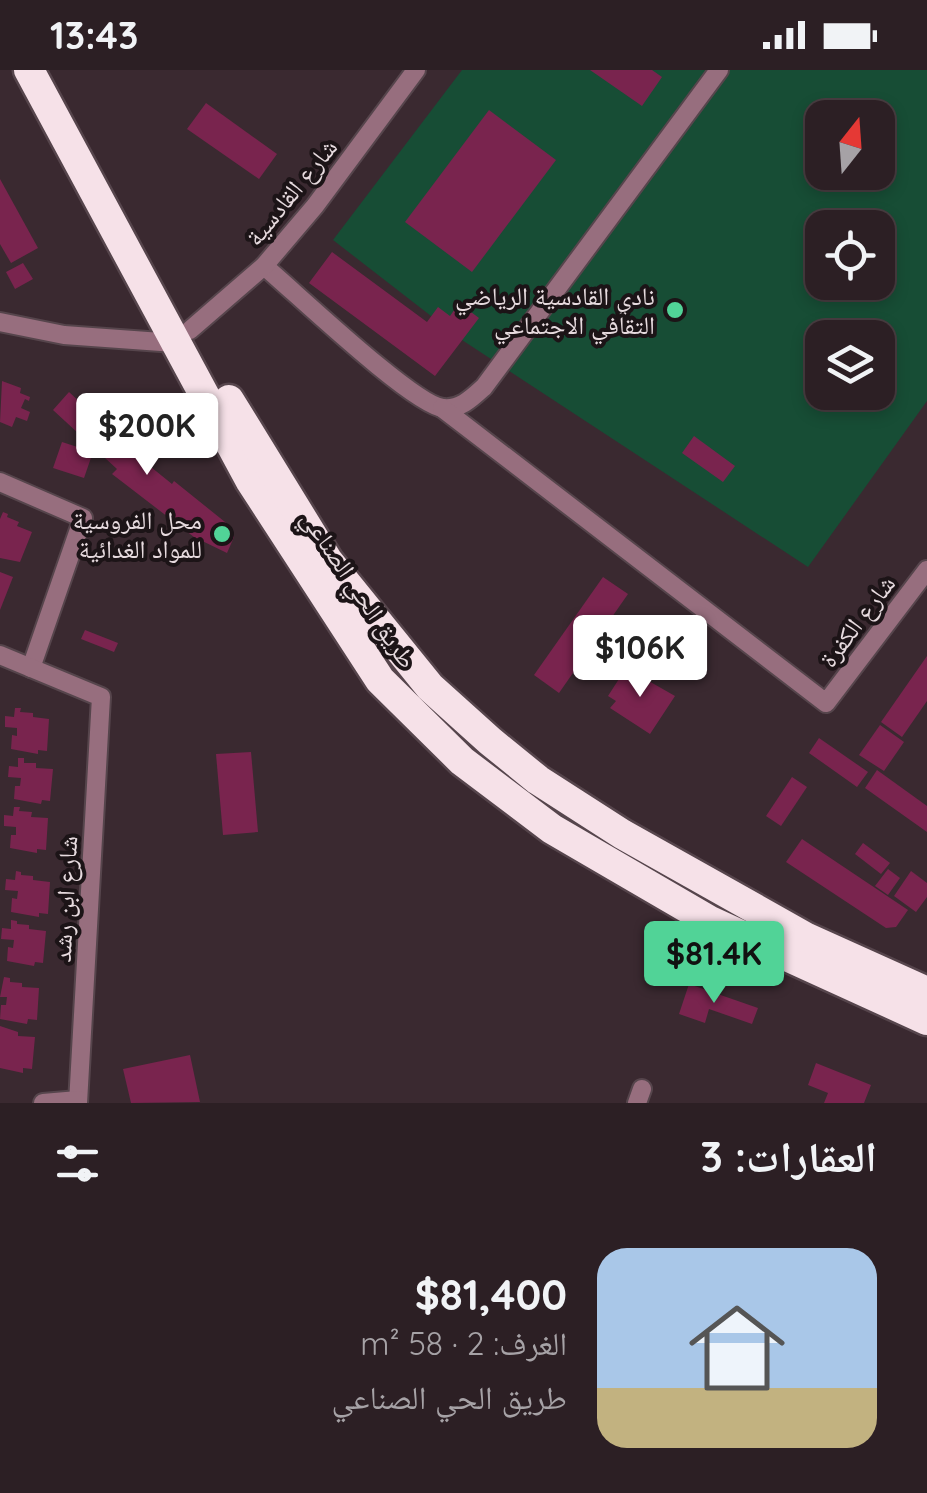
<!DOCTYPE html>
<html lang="ar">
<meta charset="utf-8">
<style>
:root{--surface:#2c1f24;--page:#382c31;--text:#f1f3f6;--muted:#a6a2a6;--line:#483d41;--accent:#51d397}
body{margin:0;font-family:Quicksand,"Noto Naskh Arabic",sans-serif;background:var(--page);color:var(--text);direction:rtl;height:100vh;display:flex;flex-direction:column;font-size:38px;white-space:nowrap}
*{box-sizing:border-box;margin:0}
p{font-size:32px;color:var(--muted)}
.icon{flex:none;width:55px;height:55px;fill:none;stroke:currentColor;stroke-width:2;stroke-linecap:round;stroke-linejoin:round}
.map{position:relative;height:1033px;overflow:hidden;direction:ltr}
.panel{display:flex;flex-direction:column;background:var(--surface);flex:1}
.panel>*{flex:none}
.needle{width:65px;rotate:17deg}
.fabs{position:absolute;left:805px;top:30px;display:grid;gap:20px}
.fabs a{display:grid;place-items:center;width:90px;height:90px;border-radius:20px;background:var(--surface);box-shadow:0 5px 15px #0003,0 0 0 2px var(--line);font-size:50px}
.price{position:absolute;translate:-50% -85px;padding:0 22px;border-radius:10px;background:#fff;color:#222;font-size:32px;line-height:65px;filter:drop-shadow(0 2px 5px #0008)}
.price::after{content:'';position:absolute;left:50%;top:60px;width:30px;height:22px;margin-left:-15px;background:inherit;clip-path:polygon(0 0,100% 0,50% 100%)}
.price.selected{background:var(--accent);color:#111}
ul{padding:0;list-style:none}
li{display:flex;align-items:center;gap:30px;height:250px;padding:0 50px}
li+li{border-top:2px solid var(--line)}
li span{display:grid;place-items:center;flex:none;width:280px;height:200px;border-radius:30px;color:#555}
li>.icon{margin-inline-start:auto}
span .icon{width:120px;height:120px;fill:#fffc;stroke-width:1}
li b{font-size:42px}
h2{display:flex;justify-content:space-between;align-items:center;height:120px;padding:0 50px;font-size:42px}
.status{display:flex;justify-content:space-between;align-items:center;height:70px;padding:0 50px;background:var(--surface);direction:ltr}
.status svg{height:28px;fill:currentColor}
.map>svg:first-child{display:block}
.green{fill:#174d35;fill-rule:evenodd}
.building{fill:#79244e}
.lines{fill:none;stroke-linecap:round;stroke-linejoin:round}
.street-casing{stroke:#56454c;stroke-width:22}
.highway-casing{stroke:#56454c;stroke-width:35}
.street{stroke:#976e7e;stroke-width:18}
.highway{stroke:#f6e1e8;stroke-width:30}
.poi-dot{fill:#51d397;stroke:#1c1417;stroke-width:4}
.labels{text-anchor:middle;stroke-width:8;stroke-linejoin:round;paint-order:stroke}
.street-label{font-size:25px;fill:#e7dbdf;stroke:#1c1417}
.poi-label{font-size:25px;fill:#e7dbdf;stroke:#1c1417;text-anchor:end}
</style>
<div class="status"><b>13:43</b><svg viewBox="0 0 49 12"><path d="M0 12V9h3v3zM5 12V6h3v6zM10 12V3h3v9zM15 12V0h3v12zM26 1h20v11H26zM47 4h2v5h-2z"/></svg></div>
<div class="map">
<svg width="927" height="1033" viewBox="0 0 927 1033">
<rect width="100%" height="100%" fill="#3a2930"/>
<path class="green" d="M462,0h465v331l-119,166 -346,-227 -129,-100zM822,48h56v54h-56zM822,158h56v54h-56zM822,268h56v54h-56z"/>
<g class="building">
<polygon points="590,0 652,0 662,7 642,36"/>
<polygon points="206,33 277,84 259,109 187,59"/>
<polygon points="489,40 556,90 472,202 405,152"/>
<polygon points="0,109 38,178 11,193 0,174"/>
<polygon points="332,182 427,252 438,237 450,246 459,233 479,248 435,306 309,213"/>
<polygon points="23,193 33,209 15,219 6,202"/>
<polygon points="2,311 21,318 20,323 30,327 29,331 25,329 21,338 30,342 27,351 16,347 12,357 0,352"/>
<polygon points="69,322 141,389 172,414 174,411 230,456 234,467 227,483 194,467 112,404 117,399 53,340"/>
<polygon points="694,366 735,396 723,412 682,383"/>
<polygon points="62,372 93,382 84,408 53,398"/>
<polygon points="3,442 8,444 7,447 19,452 17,456 32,462 20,492 0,488 0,449"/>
<polygon points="0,502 13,507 0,540"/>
<polygon points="603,507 628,524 559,623 534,605"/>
<polygon points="85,560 118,573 114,582 81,569"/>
<polygon points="927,586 927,631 902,667 881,652"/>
<polygon points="626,598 675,626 650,664 610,638 616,631 608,626"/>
<polygon points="15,638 21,638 20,642 33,643 33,647 49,649 47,681 38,680 38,684 11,679 12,665 17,666 17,658 5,657 5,646 14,647"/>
<polygon points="880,655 904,672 884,701 859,685"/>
<polygon points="819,668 868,702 857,717 809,683"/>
<polygon points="251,682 258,762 223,765 216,684"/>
<polygon points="18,688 24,688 24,693 36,693 36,698 53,699 50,731 42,730 41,734 14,729 15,716 20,716 21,708 8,707 9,696 18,697"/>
<polygon points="877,700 927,736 927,762 865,718"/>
<polygon points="792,707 807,717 781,756 766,746"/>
<polygon points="14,737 20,737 19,741 32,742 31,747 48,748 46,780 37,779 37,783 10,778 11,765 16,765 16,757 4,756 4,745 13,746"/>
<polygon points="802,769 908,840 896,857 886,858 786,792"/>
<polygon points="863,773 890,793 881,804 855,784"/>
<polygon points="888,799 900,808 888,825 875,816"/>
<polygon points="16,801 21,802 21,805 33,806 33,810 50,812 48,844 39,843 39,847 11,842 12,828 17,829 18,821 5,820 6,809 15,810"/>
<polygon points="911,801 927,813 927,827 916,842 894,826"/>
<polygon points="11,850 17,851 17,854 29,855 29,859 46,861 43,893 35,892 34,896 7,891 8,877 13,878 14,870 1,869 2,858 11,859"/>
<polygon points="4,907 10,908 10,912 22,913 22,917 39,918 37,950 28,949 27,954 0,949 1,935 6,935 7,927 0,927"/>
<polygon points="689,914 758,938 752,954 709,939 705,953 679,944"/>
<polygon points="0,956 18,962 18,966 35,967 32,999 23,998 23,1003 0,998"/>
<polygon points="190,985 200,1032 131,1033 123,999"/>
<polygon points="816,993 871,1015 864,1033 824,1033 828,1023 808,1015"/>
</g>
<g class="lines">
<defs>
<g id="street">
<path d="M264,196c30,25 149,139 179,142 17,2 29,-10 41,-21l235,-317"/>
<polyline points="0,252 64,265 175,273"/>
<polyline points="190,260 264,196 315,136 416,0"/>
<polyline points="442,338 826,633 927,500"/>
<polyline points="0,412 83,448 31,598"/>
<polyline points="0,585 101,627 78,1033"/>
<polyline points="43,1033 78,1030"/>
<polyline points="637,1033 642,1019"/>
</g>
<g id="highway">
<polyline points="29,0 250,410 380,610 462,691 552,759 710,851 927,950"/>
<polyline points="229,330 328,491 430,617 490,671 538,710 622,764 807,868 927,922"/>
</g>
</defs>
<use href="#street" class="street-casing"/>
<use href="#highway" class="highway-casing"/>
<use href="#street" class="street"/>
<use href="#highway" class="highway"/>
</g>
<g class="poi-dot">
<circle cx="675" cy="240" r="10"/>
<circle cx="222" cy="464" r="10"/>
</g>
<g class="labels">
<g class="street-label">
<text transform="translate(291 122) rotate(-51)" y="9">شارع القادسية</text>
<text transform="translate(359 519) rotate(56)" y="9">طريق الحي الصناعي</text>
<text transform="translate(857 551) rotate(-53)" y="9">شارع الكفرة</text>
<text transform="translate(65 829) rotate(-87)" y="9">شارع ابن رشد</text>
</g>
<g class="poi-label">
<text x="655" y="235">نادي القادسية الرياضي<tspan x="655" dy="29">التقافي الاجتماعي</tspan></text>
<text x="202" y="459">محل الفروسية<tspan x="202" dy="29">للمواد الغدائية</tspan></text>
</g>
</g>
</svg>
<div class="fabs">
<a><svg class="needle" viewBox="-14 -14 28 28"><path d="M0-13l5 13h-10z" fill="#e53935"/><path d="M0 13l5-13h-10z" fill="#a6a2a6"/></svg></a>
<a><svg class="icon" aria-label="locate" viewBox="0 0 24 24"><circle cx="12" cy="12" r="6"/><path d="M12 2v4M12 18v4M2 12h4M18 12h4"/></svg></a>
<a><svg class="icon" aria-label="layers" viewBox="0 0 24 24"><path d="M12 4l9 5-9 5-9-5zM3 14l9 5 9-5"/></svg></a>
</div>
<b class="price" style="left:147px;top:408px">$200K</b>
<b class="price" style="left:640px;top:630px">$106K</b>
<b class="price selected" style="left:714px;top:936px">$81.4K</b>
</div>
<section class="panel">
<h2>العقارات: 3<svg class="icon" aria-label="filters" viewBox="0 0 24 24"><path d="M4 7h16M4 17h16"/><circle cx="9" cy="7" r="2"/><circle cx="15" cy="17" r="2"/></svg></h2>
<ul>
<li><span style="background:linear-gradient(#a9c7e8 70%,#c2b280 0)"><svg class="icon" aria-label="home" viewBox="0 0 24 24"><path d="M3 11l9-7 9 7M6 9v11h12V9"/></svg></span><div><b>$81,400</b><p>الغرف: 2 · 58 m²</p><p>طريق الحي الصناعي</p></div></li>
</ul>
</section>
